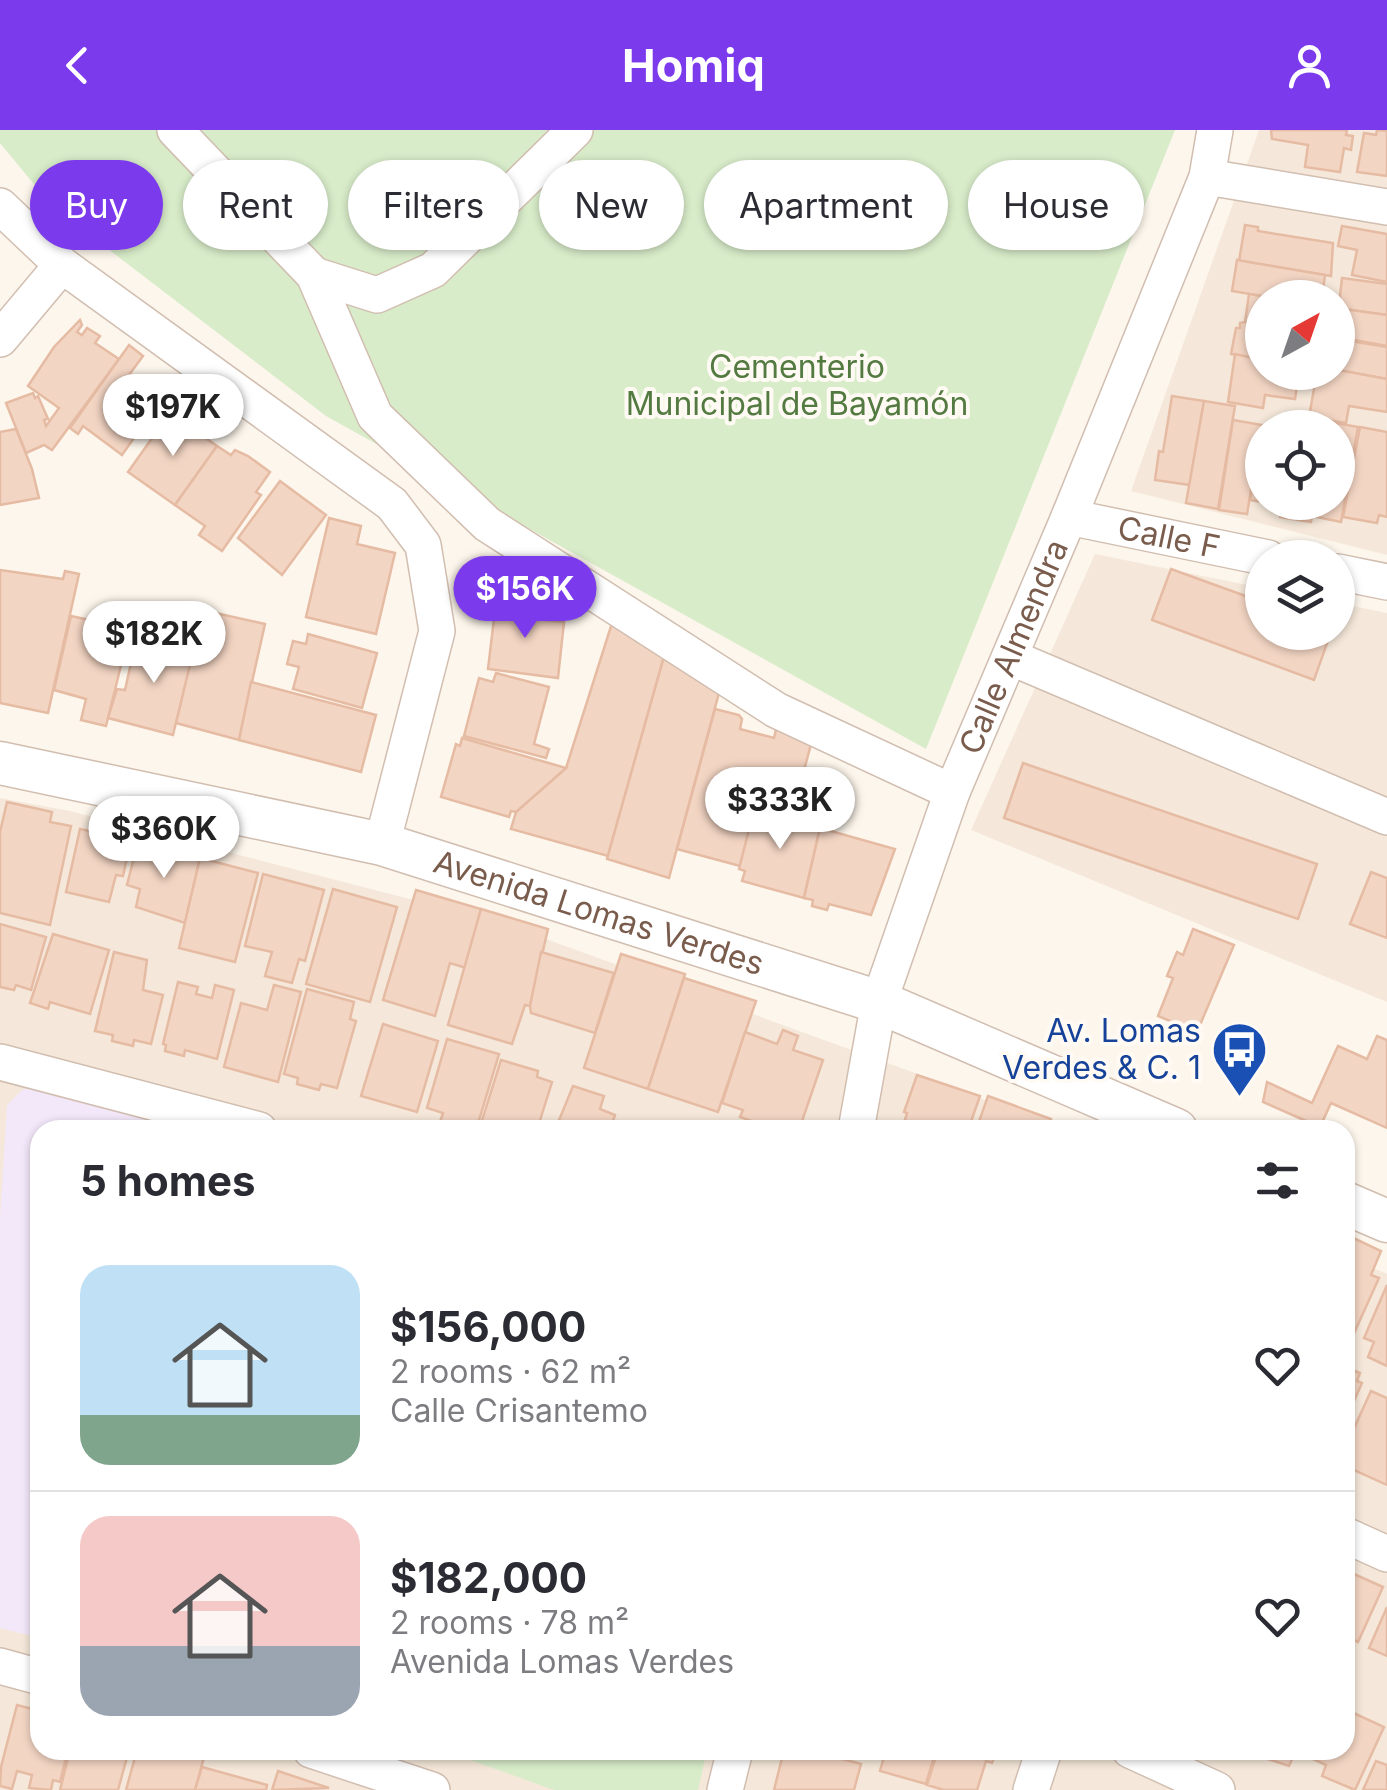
<!DOCTYPE html>
<meta charset="utf-8">
<style>
:root{--surface:#fff;--page:#f2f2f3;--text:#2b2b33;--muted:#7c7c81;--line:#e1e1e2;--accent:#7c3aed}
body{margin:0;font-family:Inter,sans-serif;background:var(--page);color:var(--text);height:100vh;display:flex;flex-direction:column;font-size:38px;white-space:nowrap}
*{box-sizing:border-box;margin:0}
p{font-size:32px;color:var(--muted)}
.icon{flex:none;width:55px;height:55px;fill:none;stroke:currentColor;stroke-width:2;stroke-linecap:round;stroke-linejoin:round}
.map{position:relative;flex:1;overflow:hidden}
.panel{position:absolute;left:30px;top:990px;width:1325px;height:640px;display:flex;flex-direction:column;background:var(--surface);border-radius:30px;box-shadow:0 2px 8px #0004}
.panel>*{flex:none}
.hud{position:absolute;left:30px;top:30px;width:1328px;height:90px;display:flex;gap:20px}
.needle{width:65px;rotate:40deg}
.tools{position:absolute;left:1245px;top:150px;display:grid;gap:20px}
.tools a{display:grid;place-items:center;width:110px;height:110px;border-radius:50%;background:var(--surface);box-shadow:0 2px 8px #0004;font-size:50px}
.price{position:absolute;translate:-50% -85px;padding:0 22px;border-radius:35px;background:#fff;color:#222;font-size:32px;line-height:65px;filter:drop-shadow(0 2px 5px #0008)}
.price::after{content:'';position:absolute;left:50%;top:60px;width:30px;height:22px;margin-left:-15px;background:inherit;clip-path:polygon(0 0,100% 0,50% 100%)}
.price.on{background:var(--accent);color:#fff}
ul{padding:0;list-style:none}
li{display:flex;align-items:center;gap:30px;height:250px;padding:0 50px}
li+li{border-top:2px solid var(--line)}
li span{display:grid;place-items:center;flex:none;width:280px;height:200px;border-radius:30px;color:#555}
li>.icon{margin-inline-start:auto}
span .icon{width:120px;height:120px;fill:#fffc;stroke-width:1}
li b{font-size:42px}
h2{display:flex;justify-content:space-between;align-items:center;height:120px;padding:0 50px;font-size:42px}
.pill{padding:0 35px;border-radius:45px;background:var(--surface);box-shadow:0 2px 8px #0004;font-size:35px;line-height:90px}
.pill.on{background:var(--accent);color:#fff}
header{display:flex;justify-content:space-between;align-items:center;height:130px;padding:0 50px;background:var(--accent);color:#fff;font-size:45px;font-weight:700}
.map>svg:first-child{display:block}
.residential{fill:#f5e8da;fill-rule:evenodd}
.education{fill:#f3e8fa}
.green{fill:#d8ecc9}
.building{fill:#f3d5c3;stroke:#e6bba3;stroke-width:2.5}
.lines{fill:none;stroke-linecap:round;stroke-linejoin:round}
.minor-casing{stroke:#d1beb0;stroke-width:38}
.tertiary-casing{stroke:#d1beb0;stroke-width:45}
.minor{stroke:#fff;stroke-width:35}
.tertiary{stroke:#fff;stroke-width:42}
.labels{text-anchor:middle;stroke-width:8;stroke-linejoin:round;paint-order:stroke}
.park-label{font-size:32px;fill:#537a41;stroke:#fffaf3}
.street-label{font-size:32px;fill:#7a5c4d;stroke:#fffaf3}
.transit-label{font-size:32px;fill:#164399;stroke:#fffaf3;text-anchor:end}
</style>
<header><svg class="icon" aria-label="back" viewBox="0 0 24 24"><path d="M15 5l-7 7 7 7"/></svg>Homiq<svg class="icon" aria-label="person" viewBox="0 0 24 24"><circle cx="12" cy="8" r="4"/><path d="M4 21q1-7 8-7t8 7"/></svg></header>
<div class="map">
<svg width="1387" height="1660" viewBox="0 0 1387 1660">
<rect width="100%" height="100%" fill="#fdf6ec"/>
<g class="residential">
<path d="M1259,0h128v425l-256,-64zM1262,168h76v74h-76zM1262,298h76v74h-76z"/>
<polygon points="1095,424 1262,458 1262,502 1338,502 1338,473 1387,483 1387,872 971,700"/>
<polygon points="0,668 70,681 502,793 962,960 1054,1000 40,1000 40,1620 1345,1620 1345,1126 1387,1144 1387,1660 0,1660"/>
</g>
<polygon class="education" points="34,954 193,1000 40,1000 40,1508 0,1498 0,1089 7,975 21,961"/>
<g class="green">
<polygon points="0,0 1175,0 926,619 326,286 52,76 0,13"/>
<polygon points="443,1620 707,1620 698,1660 554,1660"/>
</g>
<g class="building">
<polygon points="1271,0 1347,0 1346,5 1353,6 1351,20 1344,18 1340,42 1305,37 1308,15 1272,9"/>
<polygon points="1377,0 1387,1 1387,46 1357,42 1364,3 1376,5"/>
<polygon points="1245,95 1258,97 1258,101 1333,113 1331,146 1239,131"/>
<polygon points="1342,96 1387,104 1387,152 1352,145 1357,120 1338,116"/>
<polygon points="1237,130 1325,145 1322,168 1274,168 1232,161"/>
<polygon points="1342,148 1387,154 1387,185 1344,179 1339,174"/>
<polygon points="1249,164 1274,168 1262,168 1262,197 1245,192"/>
<polygon points="1339,174 1344,179 1387,185 1387,216 1338,207"/>
<polygon points="80,190 82,195 77,202 82,205 87,198 100,206 95,213 119,229 52,320 44,315 26,323 6,273 33,263 35,268 38,266 48,289 44,290 46,296 59,278 28,256 54,217"/>
<polygon points="1245,192 1262,197 1262,230 1231,224 1236,198 1240,198 1240,193"/>
<polygon points="1338,209 1387,217 1387,249 1338,240"/>
<polygon points="129,215 143,226 129,245 144,256 148,251 171,267 158,284 153,281 122,325 83,296 78,304 70,298"/>
<polygon points="1235,224 1262,230 1262,242 1299,242 1295,269 1265,265 1263,278 1228,272"/>
<polygon points="1338,240 1387,249 1387,282 1349,276 1346,293 1309,287 1317,242 1338,242"/>
<polygon points="1172,266 1204,271 1190,355 1155,350 1159,321 1163,322"/>
<polygon points="1204,271 1235,276 1218,379 1186,373"/>
<polygon points="170,283 217,316 175,375 128,342"/>
<polygon points="1233,290 1262,295 1247,384 1219,380"/>
<polygon points="1325,291 1358,297 1341,392 1312,386 1314,372 1338,372 1338,298 1324,298"/>
<polygon points="1360,297 1387,302 1387,387 1379,385 1377,393 1343,387"/>
<polygon points="16,299 32,339 39,368 0,375 0,302"/>
<polygon points="1261,308 1262,308 1262,372 1250,370"/>
<polygon points="217,316 231,325 235,320 248,326 270,342 256,362 261,365 222,421 199,405 205,396 175,375"/>
<polygon points="280,351 326,385 282,445 238,408"/>
<polygon points="1283,372 1314,372 1311,392 1280,387"/>
<polygon points="329,388 361,396 357,414 395,423 376,504 306,487"/>
<polygon points="1171,439 1262,472 1262,502 1331,502 1314,550 1152,490"/>
<polygon points="0,440 63,449 65,441 79,444 48,583 0,573"/>
<polygon points="496,472 546,477 544,490 564,492 558,548 488,539"/>
<polygon points="202,480 265,494 239,610 176,593"/>
<polygon points="71,486 130,499 106,596 81,590 86,569 54,560"/>
<polygon points="613,490 665,523 608,726 511,699 516,682 566,638"/>
<polygon points="308,504 377,523 362,578 293,559 299,537 287,534 293,511 306,514"/>
<polygon points="137,506 194,518 173,605 108,588 117,559 125,560"/>
<polygon points="665,523 720,559 669,748 607,729"/>
<polygon points="496,543 549,557 534,614 549,619 546,628 464,606 479,548 493,552"/>
<polygon points="251,552 376,585 361,642 239,610"/>
<polygon points="715,579 739,585 742,589 740,599 774,608 779,587 814,603 795,674 758,665 740,736 677,719"/>
<polygon points="462,608 566,638 516,682 511,681 509,687 441,667 456,614 460,616"/>
<polygon points="1023,633 1317,734 1298,789 1004,688"/>
<polygon points="7,672 52,682 50,692 71,696 50,795 0,783 0,702"/>
<polygon points="755,676 821,693 804,768 742,751 745,741 739,739"/>
<polygon points="820,698 895,719 871,785 829,774 827,780 812,776 813,770 804,768"/>
<polygon points="80,699 131,710 123,746 116,745 109,772 66,762"/>
<polygon points="138,712 200,728 185,793 136,777 140,759 127,755"/>
<polygon points="200,728 258,743 235,832 179,818"/>
<polygon points="1371,742 1387,748 1387,808 1350,794"/>
<polygon points="263,744 324,760 305,831 299,829 292,853 265,846 272,822 245,816"/>
<polygon points="333,759 397,777 370,872 306,854"/>
<polygon points="416,760 481,779 466,838 450,833 435,886 383,870"/>
<polygon points="481,779 548,799 530,876 525,875 512,914 448,895"/>
<polygon points="0,794 46,807 31,860 16,855 14,860 0,857"/>
<polygon points="1193,799 1234,815 1197,902 1158,886 1173,848 1167,846 1177,822 1183,825"/>
<polygon points="53,804 109,820 90,884 50,872 48,879 30,873"/>
<polygon points="114,822 147,830 143,860 163,865 151,914 134,910 133,916 112,911 113,905 95,901"/>
<polygon points="541,822 614,843 595,903 531,883 530,876"/>
<polygon points="621,824 685,844 648,959 584,938"/>
<polygon points="684,848 756,871 718,982 648,959"/>
<polygon points="178,852 198,857 196,864 212,868 215,855 234,860 217,929 185,920 184,926 165,921 166,915 163,914"/>
<polygon points="274,855 301,862 278,952 224,937 241,873 267,880"/>
<polygon points="307,859 354,872 350,889 356,891 337,958 321,954 319,960 297,954 298,948 284,944"/>
<polygon points="383,894 438,911 417,982 361,966"/>
<polygon points="783,900 798,906 793,920 823,930 799,1000 778,1000 740,987 743,980 722,973 745,902 777,914"/>
<polygon points="1377,906 1387,910 1387,998 1331,973 1320,997 1263,972 1267,952 1312,973 1338,916 1367,929"/>
<polygon points="447,909 499,924 476,1000 440,992 443,983 427,978"/>
<polygon points="501,930 538,941 537,947 552,952 537,1000 480,997"/>
<polygon points="917,945 980,966 968,1000 902,1000 907,983 904,982"/>
<polygon points="573,956 604,966 600,979 615,985 610,1000 555,1000"/>
<polygon points="988,966 1051,989 1047,1000 976,1000"/>
<polygon points="1345,1104 1381,1121 1371,1145 1379,1148 1351,1210 1345,1207"/>
<polygon points="1387,1155 1387,1236 1368,1227 1374,1212 1364,1208"/>
<polygon points="1345,1237 1360,1243 1357,1251 1362,1253 1345,1291"/>
<polygon points="1371,1261 1387,1268 1387,1355 1345,1336 1345,1318"/>
<polygon points="1345,1440 1383,1457 1358,1512 1345,1506"/>
<polygon points="1387,1477 1387,1526 1369,1518"/>
<polygon points="17,1575 40,1581 40,1620 68,1620 60,1652 53,1650 51,1660 29,1658 32,1645 17,1641 12,1659 0,1656 1,1637"/>
<polygon points="1345,1579 1384,1597 1355,1660 1322,1646 1326,1635 1302,1624 1304,1620 1345,1620"/>
<polygon points="70,1620 129,1620 118,1660 60,1660"/>
<polygon points="137,1620 206,1620 195,1660 126,1660"/>
<polygon points="784,1620 808,1620 861,1634 854,1660 774,1660"/>
<polygon points="886,1620 936,1620 926,1654 880,1641"/>
<polygon points="938,1620 997,1620 992,1633 986,1631 977,1660 944,1660 927,1655"/>
<polygon points="1241,1620 1296,1620 1289,1636"/>
<polygon points="1376,1631 1387,1635 1387,1660 1363,1660"/>
<polygon points="202,1637 267,1655 266,1660 195,1660"/>
<polygon points="278,1641 329,1658 272,1660"/>
</g>
<g class="lines">
<defs>
<g id="minor">
<polyline points="175,0 314,145 375,286 487,394 776,580 952,662"/>
<polyline points="1207,47 1387,77"/>
<polyline points="0,76 62,135 392,374 423,415 437,501 382,714"/>
<polyline points="314,145 377,165 433,140 575,0"/>
<polyline points="0,209 62,135"/>
<path id="s1" d="M1069,387l199,41"/>
<polyline points="1338,442 1387,452"/>
<polyline points="1010,527 1387,687"/>
<polyline points="0,932 259,1000"/>
<path id="s2" d="M856,1000l23,-128 73,-210 117,-275 138,-340 8,-47"/>
<polyline points="1345,1405 1387,1424"/>
<polyline points="0,1536 40,1547"/>
<polyline points="311,1620 432,1660"/>
<polyline points="1130,1620 1217,1660"/>
<polyline points="725,1660 735,1620"/>
<polyline points="1031,1660 1044,1620"/>
</g>
<g id="tertiary">
<path id="s3" d="M0,633l382,81 497,158 297,128"/>
<polyline points="1345,1073 1387,1091"/>
</g>
</defs>
<use href="#minor" class="minor-casing"/>
<use href="#tertiary" class="tertiary-casing"/>
<use href="#minor" class="minor"/>
<use href="#tertiary" class="tertiary"/>
</g>
<defs>
<symbol id="bus-pin" viewBox="-11 -11 22 30"><path d="M0 17L-7.5 6A9.5 9.5 0 1 1 7.5 6Z" fill="#1a4fb4" stroke="#fffaf3"/><path d="M-5-6H5V4H4V6H2V4H-2V6H-4V4H-5ZM-3.5-4V0h7V-4ZM-3.5 1.2v1.5H-2V1.2ZM2 1.2v1.5H3.5V1.2Z" fill="#fff"/></symbol>
</defs>
<g fill-rule="evenodd">
<use href="#bus-pin" x="1208" y="888" width="63" height="86"/>
</g>
<g class="labels">
<g class="park-label">
<text x="797" y="248">Cementerio<tspan x="797" dy="37">Municipal de Bayamón</tspan></text>
</g>
<g class="street-label">
<text dy="11" stroke="none"><textPath href="#s1" startOffset="102">Calle F</textPath></text>
<text dy="11" stroke="none"><textPath href="#s2" startOffset="510">Calle Almendra</textPath></text>
<text dy="11" stroke="none"><textPath href="#s3" startOffset="618">Avenida Lomas Verdes</textPath></text>
</g>
<g class="transit-label">
<text x="1201" y="912">Av. Lomas<tspan x="1201" dy="37">Verdes &amp; C. 1</tspan></text>
</g>
</g>
</svg>
<div class="tools">
<a><svg class="needle" viewBox="-14 -14 28 28"><path d="M0-13l5 13h-10z" fill="#e53935"/><path d="M0 13l5-13h-10z" fill="#7c7c81"/></svg></a>
<a><svg class="icon" aria-label="locate" viewBox="0 0 24 24"><circle cx="12" cy="12" r="6"/><path d="M12 2v4M12 18v4M2 12h4M18 12h4"/></svg></a>
<a><svg class="icon" aria-label="layers" viewBox="0 0 24 24"><path d="M12 4l9 5-9 5-9-5zM3 14l9 5 9-5"/></svg></a>
</div>
<b class="price" style="left:173px;top:329px">$197K</b>
<b class="price on" style="left:525px;top:511px">$156K</b>
<b class="price" style="left:154px;top:556px">$182K</b>
<b class="price" style="left:780px;top:722px">$333K</b>
<b class="price" style="left:164px;top:751px">$360K</b>
<div class="hud">
<a class="pill on">Buy</a>
<a class="pill">Rent</a>
<a class="pill">Filters</a>
<a class="pill">New</a>
<a class="pill">Apartment</a>
<a class="pill">House</a>
</div>
<section class="panel">
<h2>5 homes<svg class="icon" aria-label="filters" viewBox="0 0 24 24"><path d="M4 7h16M4 17h16"/><circle cx="9" cy="7" r="2"/><circle cx="15" cy="17" r="2"/></svg></h2>
<ul>
<li><span style="background:linear-gradient(#bfe0f5 75%,#7fa58c 0)"><svg class="icon" aria-label="home" viewBox="0 0 24 24"><path d="M3 11l9-7 9 7M6 9v11h12V9"/></svg></span><div><b>$156,000</b><p>2 rooms · 62 m²</p><p>Calle Crisantemo</p></div><svg class="icon" aria-label="heart" viewBox="0 0 24 24"><path d="M12 20l-8-8c-3-5 5-10 8-4 3-6 11-1 8 4z"/></svg></li>
<li><span style="background:linear-gradient(#f6c9c9 65%,#9aa5b1 0)"><svg class="icon" aria-label="home" viewBox="0 0 24 24"><path d="M3 11l9-7 9 7M6 9v11h12V9"/></svg></span><div><b>$182,000</b><p>2 rooms · 78 m²</p><p>Avenida Lomas Verdes</p></div><svg class="icon" aria-label="heart" viewBox="0 0 24 24"><path d="M12 20l-8-8c-3-5 5-10 8-4 3-6 11-1 8 4z"/></svg></li>
</ul>
</section>
</div>
